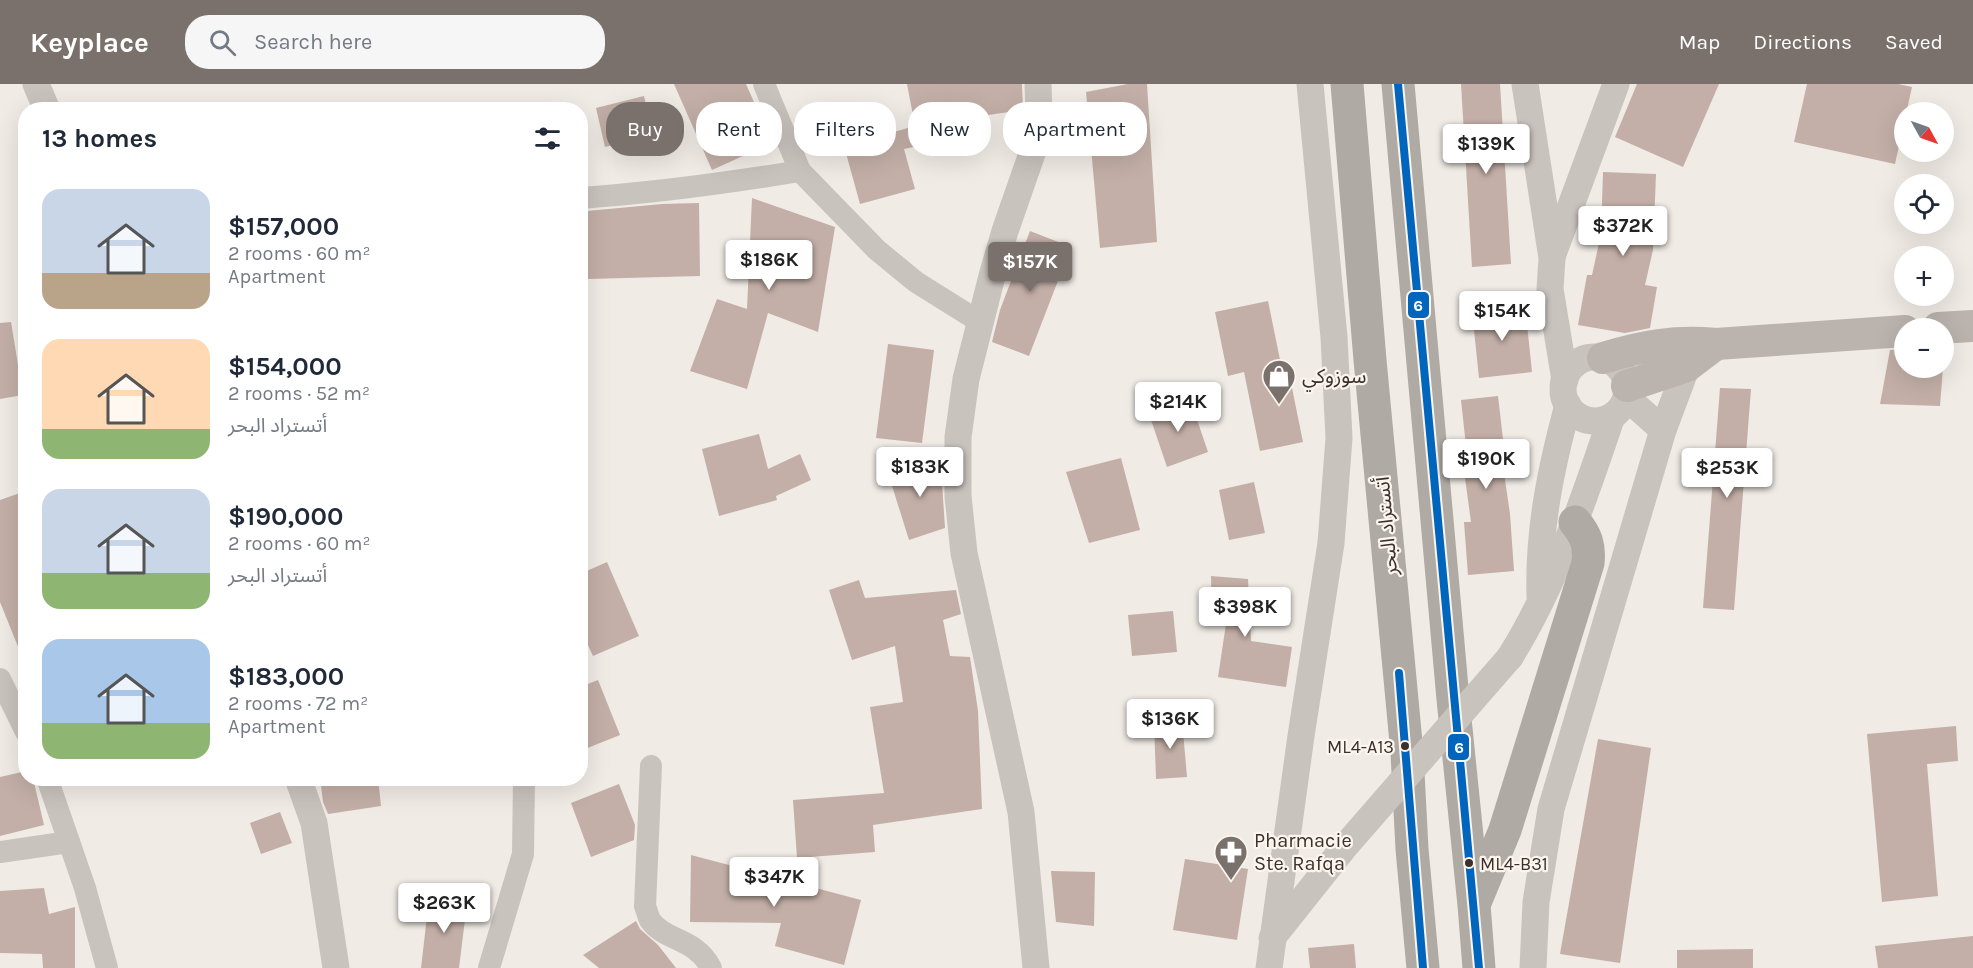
<!DOCTYPE html>
<meta charset="utf-8">
<style>
:root{--surface:#fff;--page:#f6f6f7;--text:#1f2937;--muted:#747a83;--accent:#7a716c}
body{margin:0;font-family:Karla,"Noto Sans Arabic",sans-serif;background:var(--page);color:var(--text);height:100vh;display:flex;flex-direction:column;font-size:22px;white-space:nowrap}
*{box-sizing:border-box;margin:0}
p{font-size:20px;color:var(--muted)}
.icon{flex:none;width:33px;height:33px;fill:none;stroke:currentColor;stroke-width:2;stroke-linecap:round;stroke-linejoin:round}
.map{position:relative;flex:1;overflow:hidden}
.panel{position:absolute;left:18px;top:18px;width:570px;height:684px;display:flex;flex-direction:column;background:var(--surface);border-radius:24px;box-shadow:0 6px 24px #0002}
.panel>*{flex:none}
.top-card{position:absolute;left:606px;top:18px;width:570px;height:54px;display:flex;gap:12px}
.needle{width:39px;rotate:130deg}
.fabs{position:absolute;left:1894px;top:18px;display:grid;gap:12px}
.fabs a{display:grid;place-items:center;width:60px;height:60px;border-radius:50%;background:var(--surface);box-shadow:0 6px 24px #0002;font-size:30px}
.price{position:absolute;translate:-50% -51px;padding:0 14px;border-radius:6px;background:#fff;color:#222;font-size:20px;line-height:39px;filter:drop-shadow(0 2px 3px #0008)}
.price::after{content:'';position:absolute;left:50%;top:36px;width:18px;height:14px;margin-left:-9px;background:inherit;clip-path:polygon(0 0,100% 0,50% 100%)}
.price.active{background:var(--accent);color:#fff}
ul{padding:0;list-style:none}
li{display:flex;align-items:center;gap:18px;height:150px;padding:0 24px}
li span{display:grid;place-items:center;flex:none;width:168px;height:120px;border-radius:18px;color:#555}
li>.icon{margin-inline-start:auto}
span .icon{width:72px;height:72px;fill:#fffc;stroke-width:1}
li b{font-size:26px}
h2{display:flex;justify-content:space-between;align-items:center;height:72px;padding:0 24px;font-size:26px}
.chip{padding:0 21px;border-radius:24px;background:var(--surface);box-shadow:0 6px 24px #0002;font-size:21px;line-height:54px}
.chip.active{background:var(--accent);color:#fff}
header{display:flex;align-items:center;gap:36px;box-sizing:border-box;height:84px;padding:0 30px;background:var(--accent);color:#fff}
header strong{font-size:28px}
nav{display:flex;gap:33px;margin-inline-start:auto;font-size:21px}
.search{width:420px;height:54px;background:var(--page);display:flex;align-items:center;gap:15px;box-sizing:border-box;padding:0 21px;border-radius:24px;color:var(--muted);font-size:22px}
.map>svg:first-child{display:block}
.building{fill:#c3afa7}
.lines{fill:none;stroke-linecap:round;stroke-linejoin:round}
.minor{stroke:#c9c3be;stroke-width:22}
.tertiary{stroke:#c9c3be;stroke-width:27}
.secondary{stroke:#bab3ae;stroke-width:32}
.motorway{stroke:#afaaa4;stroke-width:33}
.tertiary-bridge{stroke:#c9c3be;stroke-width:27}
.bus-1-casing{stroke:#fbf5ee;stroke-width:12}
.bus-1{stroke:#0065bd;stroke-width:8}
.bus-dot{fill:#3b302b;stroke:#fbf5ee;stroke-width:2}
.labels{text-anchor:middle;stroke-width:4.5;stroke-linejoin:round;paint-order:stroke}
.bus-label{font-size:18px;fill:#3b302b;stroke:#fbf5ee;text-anchor:end}
.poi-label{font-size:20px;fill:#3b302b;stroke:#fbf5ee;text-anchor:start}
.street-label{font-size:20px;fill:#3b302b;stroke:#fbf5ee}
.line-badge{stroke:#fbf5ee;stroke-width:2}
.badge-label{font-size:16px;text-anchor:middle;font-weight:bold;fill:#fff}
</style>
<header>
<strong>Keyplace</strong>
<div class="search"><svg class="icon" aria-label="search" viewBox="0 0 24 24"><circle cx="10" cy="10" r="6"/><path d="M15 15l6 6"/></svg>Search here</div>
<nav><a>Map</a><a>Directions</a><a>Saved</a></nav>
</header>
<div class="map">
<svg width="1973" height="884" viewBox="0 0 1973 884">
<rect width="100%" height="100%" fill="#f0ebe5"/>
<g class="building">
<polygon points="674,0 746,0 772,59 712,86"/>
<polygon points="907,0 1022,0 1023,26 967,34 971,51 904,65 915,105 860,120 844,62 915,42"/>
<polygon points="1128,0 1147,0 1157,158 1100,164 1086,8"/>
<polygon points="1461,0 1500,0 1511,180 1472,183"/>
<polygon points="1637,0 1719,0 1683,83 1615,53"/>
<polygon points="1807,0 1898,0 1912,3 1895,80 1794,58"/>
<polygon points="644,12 653,51 605,63 596,24"/>
<polygon points="1603,88 1656,90 1653,166 1645,201 1657,203 1650,244 1625,249 1578,241 1587,191 1592,191 1601,150"/>
<polygon points="752,114 835,143 818,248 768,229 747,305 690,287 717,215 747,225"/>
<polygon points="699,119 700,192 588,195 587,127 662,120"/>
<polygon points="1030,147 1071,163 1029,272 992,258 1000,226"/>
<polygon points="1268,217 1286,305 1292,304 1303,358 1260,367 1244,288 1228,292 1215,228"/>
<polygon points="1525,221 1532,288 1479,294 1472,227"/>
<polygon points="11,238 23,311 0,315 0,239"/>
<polygon points="888,260 934,266 922,359 876,354"/>
<polygon points="1905,265 1905,284 1943,284 1940,322 1880,320 1890,266"/>
<polygon points="1720,304 1751,305 1734,526 1703,524"/>
<polygon points="1498,312 1503,355 1499,355 1510,430 1514,487 1468,491 1464,438 1471,438 1462,372 1467,371 1461,316"/>
<polygon points="1190,315 1208,368 1167,383 1149,330"/>
<polygon points="759,350 768,385 800,370 811,396 776,412 777,416 719,432 702,365"/>
<polygon points="934,374 942,399 945,444 909,456 888,389"/>
<polygon points="1121,374 1140,446 1089,459 1066,388"/>
<polygon points="1254,398 1265,449 1229,456 1219,406"/>
<polygon points="20,409 26,427 25,580 0,518 0,416"/>
<polygon points="607,478 639,552 593,572 580,544 580,490"/>
<polygon points="1211,492 1248,495 1251,557 1292,563 1286,603 1218,593 1226,540 1212,541"/>
<polygon points="859,496 865,514 956,506 961,530 943,536 950,572 970,573 978,627 982,725 873,741 875,768 797,774 793,716 884,709 870,623 903,618 895,562 852,576 829,506"/>
<polygon points="1173,527 1177,568 1132,572 1128,531"/>
<polygon points="598,596 620,651 580,667 580,603"/>
<polygon points="1182,636 1187,693 1156,695 1154,638"/>
<polygon points="1956,642 1958,677 1927,680 1938,812 1882,818 1867,650"/>
<polygon points="1598,655 1651,664 1620,879 1560,870"/>
<polygon points="26,687 26,694 33,694 44,741 0,752 0,693"/>
<polygon points="320,694 378,694 381,722 328,730 323,718"/>
<polygon points="619,700 635,741 634,756 591,773 571,719"/>
<polygon points="280,728 292,759 261,770 250,739"/>
<polygon points="691,771 861,816 844,881 775,862 781,839 690,838"/>
<polygon points="1185,775 1248,785 1237,856 1173,846"/>
<polygon points="1051,787 1095,788 1094,842 1056,838"/>
<polygon points="44,804 49,830 75,823 75,884 43,884 42,870 0,869 0,807"/>
<polygon points="429,815 467,819 459,884 421,884"/>
<polygon points="636,837 640,845 658,861 676,884 599,884 583,871"/>
<polygon points="1973,852 1973,884 1878,884 1875,862"/>
<polygon points="1354,860 1356,884 1310,884 1308,864"/>
<polygon points="1753,865 1753,884 1677,884 1677,866"/>
</g>
<g class="lines">
<g class="minor">
<polyline points="764,0 800,87 877,166 916,198 980,238"/>
<path d="M580,114c74,-5 147,-15 220,-27"/>
<polyline points="0,595 26,648"/>
<path d="M651,682l-6,140c2,5 3,10 5,14 15,22 45,17 61,48"/>
<polyline points="47,694 85,804 107,884"/>
<polyline points="0,768 69,758"/>
<polyline points="489,884 523,770 524,694"/>
</g>
<g class="tertiary">
<polyline points="36,0 47,26"/>
<polyline points="1525,0 1552,174 1550,205 1565,296"/>
<polyline points="1553,170 1616,0"/>
<circle cx="1595" cy="305" r="32"/>
<polyline points="1626,313 1663,346"/>
<path d="M1540,512c-2,-66 11,-128 28,-191"/>
<path d="M1510,573c46,-74 74,-158 102,-241"/>
<polyline points="298,694 314,739 336,884"/>
<polyline points="1272,854 1342,766"/>
<polyline points="1036,884 1021,728 964,469 958,412 958,353 966,295 992,192 1005,147 1036,58 1039,32 1038,0"/>
<polyline points="1269,884 1301,652 1331,459 1339,354 1334,253 1310,0"/>
<polyline points="1533,884 1536,818 1551,725 1663,346 1687,282 1689,265"/>
</g>
<g class="secondary">
<polyline points="1938,244 1973,242"/>
<path d="M1603,274c39,-12 72,-18 113,-14l189,-13"/>
<polyline points="1627,302 1687,282 1716,260"/>
</g>
<g class="motorway">
<polyline points="1347,0 1370,276 1407,669 1412,765 1423,884"/>
<polyline points="1398,0 1453,615 1474,821 1479,884"/>
<path d="M1476,816l29,-70 83,-267c2,-17 -2,-28 -13,-41"/>
</g>
<polyline class="tertiary-bridge" points="1342,766 1510,573"/>
<defs>
<g id="bus-1">
<polyline points="1398,0 1479,884"/>
<polyline points="1399,589 1423,884"/>
</g>
</defs>
<use href="#bus-1" class="bus-1-casing"/>
<use href="#bus-1" class="bus-1"/>
</g>
<defs>
<symbol id="shop-pin" viewBox="-11 -11 22 30"><path d="M0 17L-7.5 6A9.5 9.5 0 1 1 7.5 6Z" fill="#7a716c" stroke="#fbf5ee"/><path d="M-5-2.5h2.3a2.7 3.5 0 0 1 5.4 0H5L5.5 6h-11ZM-1.5-2.5h3a1.5 2.3 0 0 0-3 0Z" fill="#fff"/></symbol>
<symbol id="pharmacy-pin" viewBox="-11 -11 22 30"><path d="M0 17L-7.5 6A9.5 9.5 0 1 1 7.5 6Z" fill="#7a716c" stroke="#fbf5ee"/><path d="M-2-6h4v4h4v4h-4v4h-4v-4h-4v-4h4Z" fill="#fff"/></symbol>
</defs>
<g fill-rule="evenodd">
<use href="#shop-pin" x="1260" y="273" width="38" height="52"/>
<use href="#pharmacy-pin" x="1212" y="749" width="38" height="52"/>
</g>
<g class="bus-dot">
<circle cx="1405" cy="662" r="5"/>
<circle cx="1469" cy="779" r="5"/>
</g>
<g class="labels">
<g class="bus-label">
<text x="1394" y="669">ML4-A13</text>
<text x="1480" y="786" text-anchor="start">ML4-B31</text>
</g>
<g class="poi-label">
<text x="1302" y="299">سوزوكي</text>
<text x="1254" y="763">Pharmacie<tspan x="1254" dy="23">Ste. Rafqa</tspan></text>
</g>
<g class="street-label">
<text transform="translate(1386 442) rotate(-95)" y="7">أتستراد البحر</text>
</g>
</g>
<g class="line-badge">
<rect x="1407" y="207" width="23" height="28" rx="6" fill="#0065bd"/>
<rect x="1447" y="649" width="23" height="28" rx="6" fill="#0065bd"/>
</g>
<g class="badge-label">
<text x="1418" y="227">6</text>
<text x="1459" y="669">6</text>
</g>
</svg>
<div class="fabs">
<a><svg class="needle" viewBox="-14 -14 28 28"><path d="M0-13l5 13h-10z" fill="#e53935"/><path d="M0 13l5-13h-10z" fill="#747a83"/></svg></a>
<a><svg class="icon" aria-label="locate" viewBox="0 0 24 24"><circle cx="12" cy="12" r="6"/><path d="M12 2v4M12 18v4M2 12h4M18 12h4"/></svg></a>
<a>+</a>
<a>−</a>
</div>
<b class="price" style="left:1486px;top:91px">$139K</b>
<b class="price" style="left:1623px;top:173px">$372K</b>
<b class="price" style="left:769px;top:207px">$186K</b>
<b class="price active" style="left:1030px;top:209px">$157K</b>
<b class="price" style="left:1502px;top:258px">$154K</b>
<b class="price" style="left:1178px;top:349px">$214K</b>
<b class="price" style="left:1486px;top:406px">$190K</b>
<b class="price" style="left:920px;top:414px">$183K</b>
<b class="price" style="left:1727px;top:415px">$253K</b>
<b class="price" style="left:1245px;top:554px">$398K</b>
<b class="price" style="left:1170px;top:666px">$136K</b>
<b class="price" style="left:774px;top:824px">$347K</b>
<b class="price" style="left:444px;top:850px">$263K</b>
<div class="top-card">
<a class="chip active">Buy</a>
<a class="chip">Rent</a>
<a class="chip">Filters</a>
<a class="chip">New</a>
<a class="chip">Apartment</a>
</div>
<section class="panel">
<h2>13 homes<svg class="icon" aria-label="filters" viewBox="0 0 24 24"><path d="M4 7h16M4 17h16"/><circle cx="9" cy="7" r="2"/><circle cx="15" cy="17" r="2"/></svg></h2>
<ul>
<li><span style="background:linear-gradient(#c9d6e8 70%,#b9a48a 0)"><svg class="icon" aria-label="home" viewBox="0 0 24 24"><path d="M3 11l9-7 9 7M6 9v11h12V9"/></svg></span><div><b>$157,000</b><p>2 rooms · 60 m²</p><p>Apartment</p></div></li>
<li><span style="background:linear-gradient(#ffd9b3 75%,#8fb573 0)"><svg class="icon" aria-label="home" viewBox="0 0 24 24"><path d="M3 11l9-7 9 7M6 9v11h12V9"/></svg></span><div><b>$154,000</b><p>2 rooms · 52 m²</p><p>أتستراد البحر</p></div></li>
<li><span style="background:linear-gradient(#c9d6e8 70%,#8fb573 0)"><svg class="icon" aria-label="home" viewBox="0 0 24 24"><path d="M3 11l9-7 9 7M6 9v11h12V9"/></svg></span><div><b>$190,000</b><p>2 rooms · 60 m²</p><p>أتستراد البحر</p></div></li>
<li><span style="background:linear-gradient(#a9c7e8 70%,#8fb573 0)"><svg class="icon" aria-label="home" viewBox="0 0 24 24"><path d="M3 11l9-7 9 7M6 9v11h12V9"/></svg></span><div><b>$183,000</b><p>2 rooms · 72 m²</p><p>Apartment</p></div></li>
</ul>
</section>
</div>
